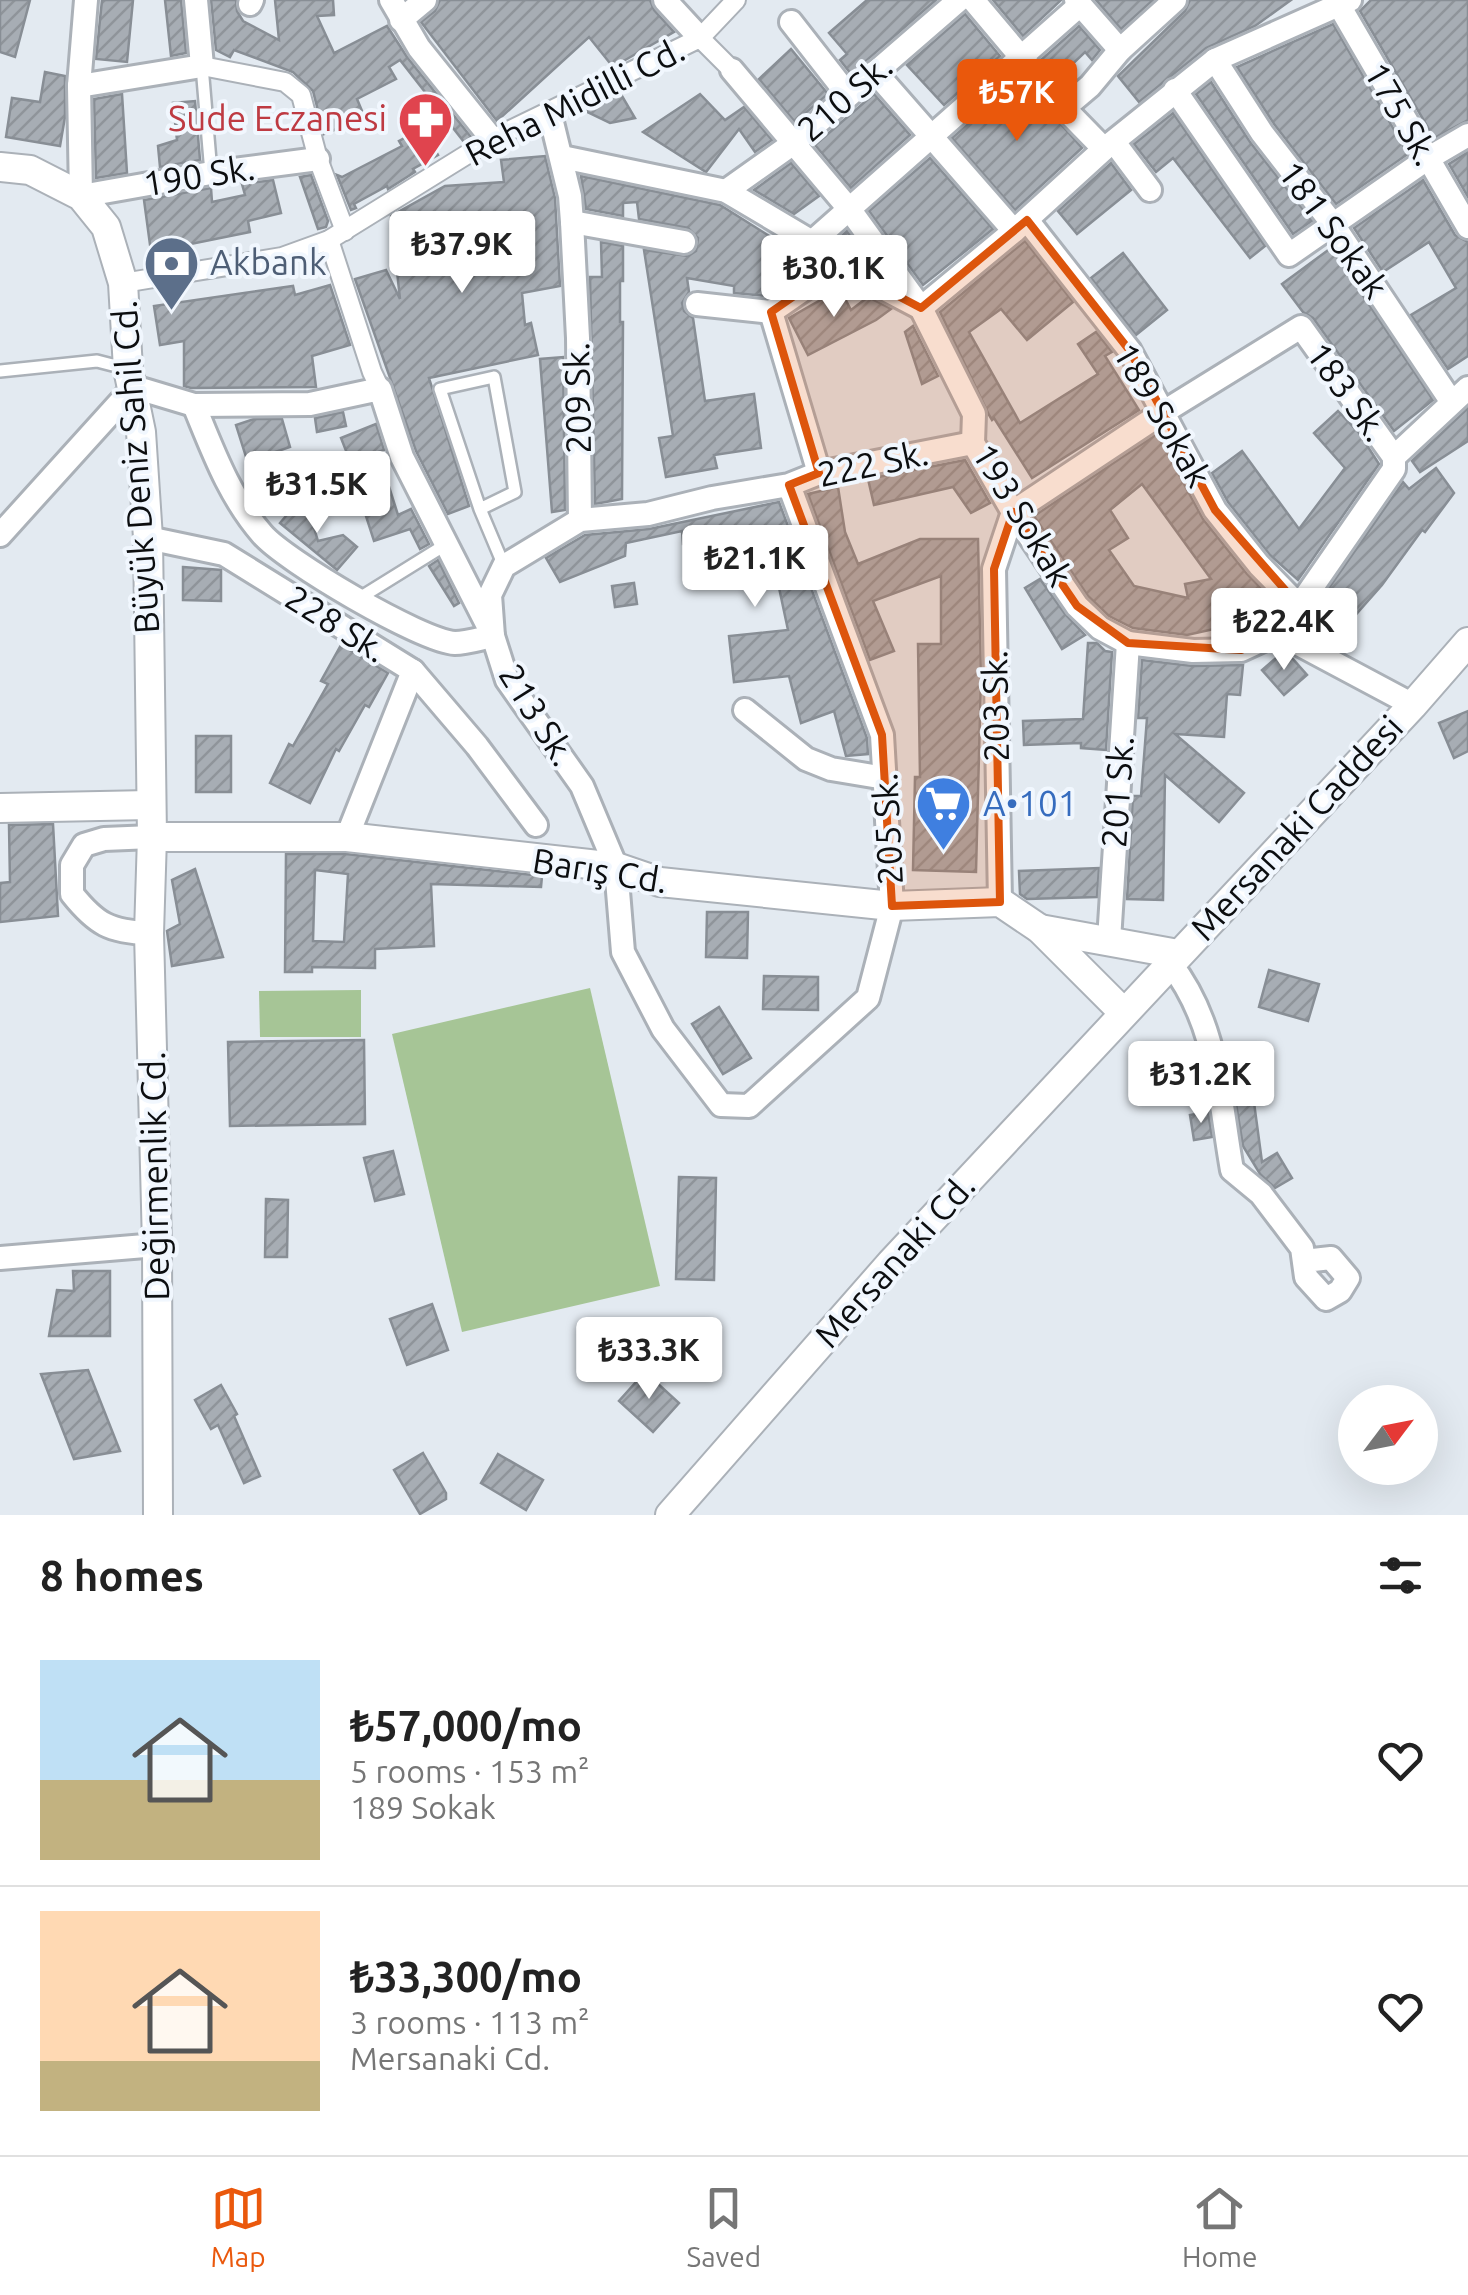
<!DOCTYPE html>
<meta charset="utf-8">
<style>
:root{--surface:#fff;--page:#f2f2f2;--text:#222;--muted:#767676;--line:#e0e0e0;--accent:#ea580c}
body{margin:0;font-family:Ubuntu,sans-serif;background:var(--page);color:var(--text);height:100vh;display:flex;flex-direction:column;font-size:38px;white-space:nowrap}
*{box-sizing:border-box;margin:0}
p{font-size:32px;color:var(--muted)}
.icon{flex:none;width:55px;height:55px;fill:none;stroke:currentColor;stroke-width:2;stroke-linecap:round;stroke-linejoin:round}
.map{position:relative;height:1515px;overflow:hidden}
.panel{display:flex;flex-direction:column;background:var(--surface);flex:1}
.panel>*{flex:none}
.needle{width:65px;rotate:58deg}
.buttons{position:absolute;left:1338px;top:1385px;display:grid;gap:20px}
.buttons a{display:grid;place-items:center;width:100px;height:100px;border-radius:50%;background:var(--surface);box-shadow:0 10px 40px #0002;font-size:50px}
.price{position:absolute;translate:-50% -85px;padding:0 22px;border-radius:10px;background:#fff;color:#222;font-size:32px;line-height:65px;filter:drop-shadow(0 2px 5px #0008)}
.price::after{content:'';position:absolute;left:50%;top:60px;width:30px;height:22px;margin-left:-15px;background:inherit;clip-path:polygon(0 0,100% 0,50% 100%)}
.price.active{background:var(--accent);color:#fff}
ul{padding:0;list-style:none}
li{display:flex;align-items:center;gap:30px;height:250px;padding:0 40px}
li+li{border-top:2px solid var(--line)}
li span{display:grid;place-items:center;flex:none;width:280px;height:200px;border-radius:0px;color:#555}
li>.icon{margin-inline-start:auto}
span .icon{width:120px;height:120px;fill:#fffc;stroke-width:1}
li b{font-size:42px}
h2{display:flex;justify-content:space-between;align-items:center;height:120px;padding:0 40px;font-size:42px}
.menu{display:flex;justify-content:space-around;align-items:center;height:140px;border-top:2px solid var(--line);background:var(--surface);font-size:28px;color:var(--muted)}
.menu a{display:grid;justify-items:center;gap:5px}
.menu .active{color:var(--accent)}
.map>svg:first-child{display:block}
.green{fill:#a6c596}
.building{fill:url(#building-hatch);stroke:#888e95;stroke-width:2.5;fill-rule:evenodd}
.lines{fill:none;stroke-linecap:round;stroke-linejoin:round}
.service-casing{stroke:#abb1b8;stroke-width:16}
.pedestrian-casing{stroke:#abb1b8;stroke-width:22}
.minor-casing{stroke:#abb1b8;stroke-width:28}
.tertiary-casing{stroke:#abb1b8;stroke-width:32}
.service{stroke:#fff;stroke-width:11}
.pedestrian{stroke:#fff;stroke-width:18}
.minor{stroke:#fff;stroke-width:22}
.tertiary{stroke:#fff;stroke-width:28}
.marked{fill:#dd550c;fill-opacity:0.2;stroke:#dd550c;stroke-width:8;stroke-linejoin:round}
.labels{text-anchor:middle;stroke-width:8;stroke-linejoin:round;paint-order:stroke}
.street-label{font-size:35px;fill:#0c0e10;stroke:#f1f7fe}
.health-label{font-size:35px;fill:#be3a42;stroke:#f1f7fe;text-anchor:end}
.service-label{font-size:35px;fill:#4e5e75;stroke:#f1f7fe;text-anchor:start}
.shop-label{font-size:35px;fill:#366cbe;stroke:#f1f7fe;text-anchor:start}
</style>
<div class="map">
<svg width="1468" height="1515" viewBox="0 0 1468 1515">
<defs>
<pattern id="building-hatch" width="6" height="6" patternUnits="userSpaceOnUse" patternTransform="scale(2.5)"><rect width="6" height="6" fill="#a7adb4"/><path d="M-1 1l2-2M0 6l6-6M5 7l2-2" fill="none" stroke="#8f949a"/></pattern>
</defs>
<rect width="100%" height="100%" fill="#e3eaf1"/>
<g class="green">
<polygon points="590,988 660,1286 462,1332 392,1034"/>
<polygon points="361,990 361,1037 260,1037 259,991"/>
</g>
<g class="building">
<polygon points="0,0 30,0 15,57 0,52"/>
<polygon points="102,0 133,0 127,62 96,59"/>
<polygon points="165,0 181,0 186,53 171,56"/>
<polygon points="211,0 236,0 237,11 243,21 279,40 275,0 333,0 334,15 317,16 334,53 387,26 407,57 471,137 464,142 400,60 389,67 396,79 357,99 365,118 324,134 313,91 293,72 234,50 230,57 216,50"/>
<polygon points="440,0 650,0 654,10 674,32 613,67 589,37 497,121 421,22 435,11"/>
<polygon points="867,0 936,0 851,74 840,60 847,54 829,33"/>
<polygon points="993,0 1061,0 1023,36"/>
<polygon points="1096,0 1153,0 1121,29"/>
<polygon points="1190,0 1291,0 1255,26 1206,48 1139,102 1118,76 1185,11"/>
<polygon points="1371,0 1468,0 1468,120 1434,138 1360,11"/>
<polygon points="965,14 1000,56 944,105 907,65"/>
<polygon points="1333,24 1408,154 1336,204 1274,124 1237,67"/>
<polygon points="1079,26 1100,50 1092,60 1085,52 1058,78 1042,59"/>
<polygon points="791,49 828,94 795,122 759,79"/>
<polygon points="45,72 65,76 65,117 60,146 6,137 12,98 40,102"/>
<polygon points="1020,78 1082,148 1015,210 952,138"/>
<polygon points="1211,82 1250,142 1312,221 1293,234 1196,94"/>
<polygon points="619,91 635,118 610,123 585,111"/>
<polygon points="122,94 127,173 96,178 94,99"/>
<polygon points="700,94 725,120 744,107 772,140 755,152 739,129 706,172 643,132"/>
<polygon points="874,94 910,135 851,188 815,145"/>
<polygon points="195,101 200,160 160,167 158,146 177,140 173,103"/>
<polygon points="1173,113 1265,246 1250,258 1173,158 1156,172 1134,144"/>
<polygon points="423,128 438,155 413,169 415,172 388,189 387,186 354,204 356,208 351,210 337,175 342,177 402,146 399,141"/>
<polygon points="1468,152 1468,197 1449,164"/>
<polygon points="545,156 555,198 560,286 522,293 525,325 531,323 538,355 429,378 469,506 448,514 416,451 355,279 386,270 400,299 391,216 445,186 504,182 501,160"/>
<polygon points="930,158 993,229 923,285 869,211"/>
<polygon points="791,163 819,196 794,214 754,190"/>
<polygon points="1111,163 1131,190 1077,234 1058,211"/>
<polygon points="311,175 328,221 326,227 318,229 300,177"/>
<polygon points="581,176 720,205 814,264 767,296 734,293 734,286 687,278 689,292 682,303 684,311 693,318 705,401 754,394 761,448 714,455 717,468 666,477 659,438 673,436 644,250 688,256 696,251 698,238 688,228 639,219 637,202 623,203 623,216 586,209"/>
<polygon points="273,180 281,213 248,221 250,232 151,252 144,200 211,188 212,202 245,195 242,184"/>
<polygon points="1423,180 1455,235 1468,242 1468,356 1448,369 1411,315 1456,288 1429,242 1383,272 1354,228"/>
<polygon points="847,231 871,265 835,242"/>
<polygon points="1025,241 1073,302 1027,340 1001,309 969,332 1020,423 1098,374 1078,344 1096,332 1112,352 1105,356 1139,410 1032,478 994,418 992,420 989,415 940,312"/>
<polygon points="601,242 623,246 623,281 620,281 620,322 623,322 622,499 595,504 590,277 602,277"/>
<polygon points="1331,248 1433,400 1394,431 1313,318 1303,312 1282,284"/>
<polygon points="1123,253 1167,310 1136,335 1091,278"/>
<polygon points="330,285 350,345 312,356 316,387 191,388 184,386 184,341 160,345 154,306 293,286 295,295"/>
<polygon points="840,289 851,310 868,297 891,309 876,320 808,355 789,318"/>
<polygon points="913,326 938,376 922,384 905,332"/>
<polygon points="563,357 565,510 552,512 540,359"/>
<polygon points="1468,408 1468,441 1420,472 1412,461"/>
<polygon points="1338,411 1359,433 1379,464 1298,580 1270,555 1228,502 1212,473 1242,451 1299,529 1345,468 1314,433"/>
<polygon points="343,412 346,426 317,432 315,418"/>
<polygon points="254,419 282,419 290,447 272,453 283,487 258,495 236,425"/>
<polygon points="376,424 384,450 378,452 398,515 411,509 429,544 420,549 410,529 374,541 356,485 359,484 341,438"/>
<path d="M1157,434l46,85 44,55 33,34 -5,11 -6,2 -17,-9 10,12 -19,5 -2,-6 -54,12 -54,-7 -24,-12 -21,-20 -54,-80zM1142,484l69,95 -26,5 3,14 -54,-12 -25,-36 19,-12 -18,-28z"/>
<polygon points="965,460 990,503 971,513 953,487 874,505 868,479"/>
<polygon points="1436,468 1454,493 1425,532 1422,530 1382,585 1330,644 1301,628 1403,482 1409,489"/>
<polygon points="838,487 845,532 858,564 920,539 978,539 981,676 976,872 913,870 915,777 920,777 918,644 941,644 941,576 873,601 894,651 870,660 808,494"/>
<polygon points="304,495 318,541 343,535 357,547 337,570 280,523"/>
<polygon points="779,502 867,738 868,754 846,756 834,711 801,723 789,676 734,682 729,636 788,630 771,550 727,560 722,540 683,544 682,531 626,543 625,556 560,582 546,558 585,535 649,529"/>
<polygon points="438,560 459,603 454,606 429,566"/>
<polygon points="183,567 221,570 221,601 183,600"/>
<polygon points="1040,579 1065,614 1085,635 1062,649 1025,588"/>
<polygon points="634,583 637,604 615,607 612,586"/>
<polygon points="1088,643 1097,643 1105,651 1112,652 1106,750 1081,748 1081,743 1024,745 1023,721 1083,719"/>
<polygon points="341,645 388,673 369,707 365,705 339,751 336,749 310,803 270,783 289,744 293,746 328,684 321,681"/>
<polygon points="1283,652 1292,658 1307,675 1284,695 1262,670"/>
<polygon points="1142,660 1193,666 1243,665 1240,695 1227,694 1224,737 1175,734 1244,793 1219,822 1165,775 1163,900 1127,899 1133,796 1141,796 1147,718 1138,718"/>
<polygon points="1468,711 1468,751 1454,758 1439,723"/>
<rect x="196" y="736" width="35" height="56"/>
<polygon points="53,824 58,916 0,922 0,883 10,882 9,825"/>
<path d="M286,854h60l196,22 -1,11 -110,-3 3,62 -59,3v19l-63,-1v5h-27zM315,870l33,4 -4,68 -31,-1z"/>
<polygon points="1099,868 1097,897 1027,899 1020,894 1019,871"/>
<polygon points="195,869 223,957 172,966 167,931 180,924 172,880"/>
<polygon points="707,912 748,912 747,958 706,957"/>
<polygon points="1269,970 1319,984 1308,1021 1259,1007"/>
<polygon points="764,976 818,977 818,1010 763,1009"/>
<polygon points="719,1007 751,1058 723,1074 692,1024"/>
<polygon points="364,1040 365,1124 230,1126 228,1042"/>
<polygon points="1248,1058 1262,1162 1277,1153 1292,1178 1275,1188 1260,1174 1243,1146 1229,1061"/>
<polygon points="1208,1112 1212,1137 1194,1140 1190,1115"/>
<polygon points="393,1151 404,1194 375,1201 364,1158"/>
<polygon points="679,1177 716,1178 714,1280 676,1279"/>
<polygon points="266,1199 288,1200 287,1257 265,1257"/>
<polygon points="73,1271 110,1271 110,1336 49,1336 57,1290 74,1291"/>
<polygon points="432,1304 448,1350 407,1365 390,1319"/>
<polygon points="88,1370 120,1451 74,1459 41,1374"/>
<polygon points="645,1372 679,1403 653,1432 619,1401"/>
<polygon points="221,1385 237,1414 234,1416 260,1476 244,1483 218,1425 211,1429 195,1400"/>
<polygon points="423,1453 446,1493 446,1499 420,1514 394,1470"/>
<polygon points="498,1454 543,1480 526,1510 481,1483"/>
</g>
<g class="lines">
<defs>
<g id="service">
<polyline points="202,66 211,173"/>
<polyline points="0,371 97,361 128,369"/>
<polyline points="480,509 515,492 494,377 440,389 480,509 504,566"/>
<polyline points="358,599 445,545"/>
</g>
<g id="pedestrian">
<polyline points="700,38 732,70"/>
<polyline points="202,66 285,82 301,95 318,159 345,231"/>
<polyline points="329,240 372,372 380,389"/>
<polyline points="123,283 282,257 329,240 492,139 700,38 736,0"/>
</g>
<g id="minor">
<polyline points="86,0 79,86 81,196 211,173 318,159"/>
<polyline points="391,0 419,48 492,139"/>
<polyline points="665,0 700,38"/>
<polyline points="973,0 1064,108 1104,149"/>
<polyline points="1076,0 1120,50"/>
<polyline points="1336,0 1468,227"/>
<polyline points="250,4 252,0"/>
<polyline points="401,20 425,0"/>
<polyline points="791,22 848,95"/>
<polyline points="1215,60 1262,133 1332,223 1451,401"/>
<polyline points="732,70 850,210 921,308 974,414 973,443 1013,512 1077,606 1100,628 1128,643 1193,651 1241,650 1278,633 1413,705"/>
<polyline points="875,72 1014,231"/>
<polyline points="79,86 202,66 196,0"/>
<polyline points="1175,90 1289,255 1427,159 1468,135"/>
<polyline points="1064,108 1090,86 1120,50 1175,0"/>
<polyline points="550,114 570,196 572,222 578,338 580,520"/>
<polyline points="1114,142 1150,190"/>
<polyline points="562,157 726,191 812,242 839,265 921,308 1014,231 1104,149 1215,60 1350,0"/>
<polyline points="726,191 795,142 959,0"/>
<polyline points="1027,220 1130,351 1215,510 1259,565 1300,607"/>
<polyline points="572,222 684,242"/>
<polyline points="812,242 1080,5"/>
<polyline points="697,304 771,312"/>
<path d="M194,405c19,46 35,91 68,129 23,27 159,107 193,109 12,0 27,-5 38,-7"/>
<polyline points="819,473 771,312 839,265"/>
<polyline points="789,485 882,735 892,906 868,998 749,1106 721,1105 663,1029 623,952 616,867 582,786 507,680 493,636 490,595 504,566 580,520 648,514 712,498 789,485 819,473 973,443"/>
<polyline points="0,535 134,387 194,405 310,404 380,389 402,457 488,626"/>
<polyline points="148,538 224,554 413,671 347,837"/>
<polyline points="1290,619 1394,469 1394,457 1468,388"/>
<polyline points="413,671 477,746 536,825"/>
<polyline points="745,710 806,759 831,769 885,778"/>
<polyline points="1000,902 994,569 1013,512 1162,413 1301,327 1394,457"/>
<path d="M149,933c-39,-1 -53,-9 -77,-39v-29l12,-20 20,-6 48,-2"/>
<polyline points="1109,940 1128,643"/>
<path d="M1170,963c48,61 49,134 62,207l29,24 41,54 4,29 20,22 14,-8 8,-13 -17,-20 -27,3"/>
<polyline points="0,1258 157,1245"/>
</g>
<g id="tertiary">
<polyline points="0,167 30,170 81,196 106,227 123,283 128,369 141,432 148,538 152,837 149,933 157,1245 158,1515"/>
<polyline points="0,808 150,805"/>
<polyline points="152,837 347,837 616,867 660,882 892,906 1000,902 1040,929 1123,1012"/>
<polyline points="1040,929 1178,954"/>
<polyline points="670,1515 891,1263 1413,705 1468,642"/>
</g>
</defs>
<use href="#service" class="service-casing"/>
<use href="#pedestrian" class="pedestrian-casing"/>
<use href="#minor" class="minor-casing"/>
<use href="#tertiary" class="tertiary-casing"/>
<use href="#service" class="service"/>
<use href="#pedestrian" class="pedestrian"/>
<use href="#minor" class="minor"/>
<use href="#tertiary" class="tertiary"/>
</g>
<path class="marked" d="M1027,220l103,131 85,159 85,97 -22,26 -37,17 -113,-7 -51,-37 -64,-94 -19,57 6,333 -108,4 -10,-171 -93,-250 30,-12 -48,-161 68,-47 82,43z"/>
<defs>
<symbol id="pharmacy-pin" viewBox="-11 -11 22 30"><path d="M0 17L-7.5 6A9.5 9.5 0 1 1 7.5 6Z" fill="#e0444e" stroke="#f1f7fe"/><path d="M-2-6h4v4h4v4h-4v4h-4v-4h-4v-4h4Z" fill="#fff"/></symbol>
<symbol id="bank-pin" viewBox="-11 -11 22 30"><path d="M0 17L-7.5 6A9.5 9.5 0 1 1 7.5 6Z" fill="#5c6f8a" stroke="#f1f7fe"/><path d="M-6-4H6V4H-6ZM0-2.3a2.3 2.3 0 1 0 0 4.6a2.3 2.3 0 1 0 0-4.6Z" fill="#fff"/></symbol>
<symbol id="supermarket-pin" viewBox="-11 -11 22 30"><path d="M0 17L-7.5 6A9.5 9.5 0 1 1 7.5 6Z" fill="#3f7fe0" stroke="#f1f7fe"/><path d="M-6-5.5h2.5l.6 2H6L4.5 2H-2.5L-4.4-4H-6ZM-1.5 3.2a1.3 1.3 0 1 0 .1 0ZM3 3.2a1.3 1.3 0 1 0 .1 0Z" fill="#fff"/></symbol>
</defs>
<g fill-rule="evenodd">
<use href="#pharmacy-pin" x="394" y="88" width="63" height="86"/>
<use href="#bank-pin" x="140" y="232" width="63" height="86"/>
<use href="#supermarket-pin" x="912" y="772" width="63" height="86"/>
</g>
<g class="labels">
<g class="street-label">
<text transform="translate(845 98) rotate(-41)" y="12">210 Sk.</text>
<text transform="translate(575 102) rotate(-27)" y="12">Reha Midilli Cd.</text>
<text transform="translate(1401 114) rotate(60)" y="12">175 Sk.</text>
<text transform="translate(199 176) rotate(-9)" y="12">190 Sk.</text>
<text transform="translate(1333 230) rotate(54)" y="12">181 Sokak</text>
<text transform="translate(1347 392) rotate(54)" y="12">183 Sk.</text>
<text transform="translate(578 398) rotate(-91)" y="12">209 Sk.</text>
<text transform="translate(1162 415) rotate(60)" y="12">189 Sokak</text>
<text transform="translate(873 464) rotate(-12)" y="12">222 Sk.</text>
<text transform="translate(136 467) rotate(-94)" y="12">Büyük Deniz Sahil Cd.</text>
<text transform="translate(1022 515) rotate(59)" y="12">193 Sokak</text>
<text transform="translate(336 624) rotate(32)" y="12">228 Sk.</text>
<text transform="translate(996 706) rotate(-91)" y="12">203 Sk.</text>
<text transform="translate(537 715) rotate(58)" y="12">213 Sk.</text>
<text transform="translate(1118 792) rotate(-86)" y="12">201 Sk.</text>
<text transform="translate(1297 828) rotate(-47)" y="12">Mersanaki Caddesi</text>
<text transform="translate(888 829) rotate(-93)" y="12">205 Sk.</text>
<text transform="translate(600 871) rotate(9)" y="12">Barış Cd.</text>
<text transform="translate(155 1176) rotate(-91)" y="12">Değirmenlik Cd.</text>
<text transform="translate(895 1261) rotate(-48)" y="12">Mersanaki Cd.</text>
</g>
<g class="health-label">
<text x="387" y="131">Sude Eczanesi</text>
</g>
<g class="service-label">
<text x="210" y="275">Akbank</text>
</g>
<g class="shop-label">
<text x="983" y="816">A•101</text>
</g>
</g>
</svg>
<div class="buttons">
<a><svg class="needle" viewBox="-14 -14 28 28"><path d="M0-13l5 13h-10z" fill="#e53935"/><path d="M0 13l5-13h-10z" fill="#767676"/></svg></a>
</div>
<b class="price active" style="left:1017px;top:144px">₺57K</b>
<b class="price" style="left:462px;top:296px">₺37.9K</b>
<b class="price" style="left:834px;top:320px">₺30.1K</b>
<b class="price" style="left:317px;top:536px">₺31.5K</b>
<b class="price" style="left:755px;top:610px">₺21.1K</b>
<b class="price" style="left:1284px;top:673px">₺22.4K</b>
<b class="price" style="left:1201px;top:1126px">₺31.2K</b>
<b class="price" style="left:649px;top:1402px">₺33.3K</b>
</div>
<section class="panel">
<h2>8 homes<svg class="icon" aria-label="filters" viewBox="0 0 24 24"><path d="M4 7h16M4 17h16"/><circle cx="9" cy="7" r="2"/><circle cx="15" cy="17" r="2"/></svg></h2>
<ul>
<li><span style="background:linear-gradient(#bfe0f5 60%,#c2b280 0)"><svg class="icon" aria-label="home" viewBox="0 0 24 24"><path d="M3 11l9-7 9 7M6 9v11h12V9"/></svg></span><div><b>₺57,000/mo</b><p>5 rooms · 153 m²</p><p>189 Sokak</p></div><svg class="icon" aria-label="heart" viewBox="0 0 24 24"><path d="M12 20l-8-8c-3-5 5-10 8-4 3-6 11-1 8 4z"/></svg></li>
<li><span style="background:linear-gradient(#ffd9b3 75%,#c2b280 0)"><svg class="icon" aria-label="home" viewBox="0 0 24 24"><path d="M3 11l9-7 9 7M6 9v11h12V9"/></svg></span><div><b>₺33,300/mo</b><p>3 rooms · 113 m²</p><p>Mersanaki Cd.</p></div><svg class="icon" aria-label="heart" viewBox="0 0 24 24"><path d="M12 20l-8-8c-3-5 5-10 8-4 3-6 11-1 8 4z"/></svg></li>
</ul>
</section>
<nav class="menu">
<a class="active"><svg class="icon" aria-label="map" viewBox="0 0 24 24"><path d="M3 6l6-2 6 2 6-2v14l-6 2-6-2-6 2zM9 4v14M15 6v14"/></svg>Map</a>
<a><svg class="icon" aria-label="saved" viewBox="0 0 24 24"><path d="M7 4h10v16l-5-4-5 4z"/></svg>Saved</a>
<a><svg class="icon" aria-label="home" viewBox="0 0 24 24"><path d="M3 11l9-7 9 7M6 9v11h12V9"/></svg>Home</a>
</nav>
